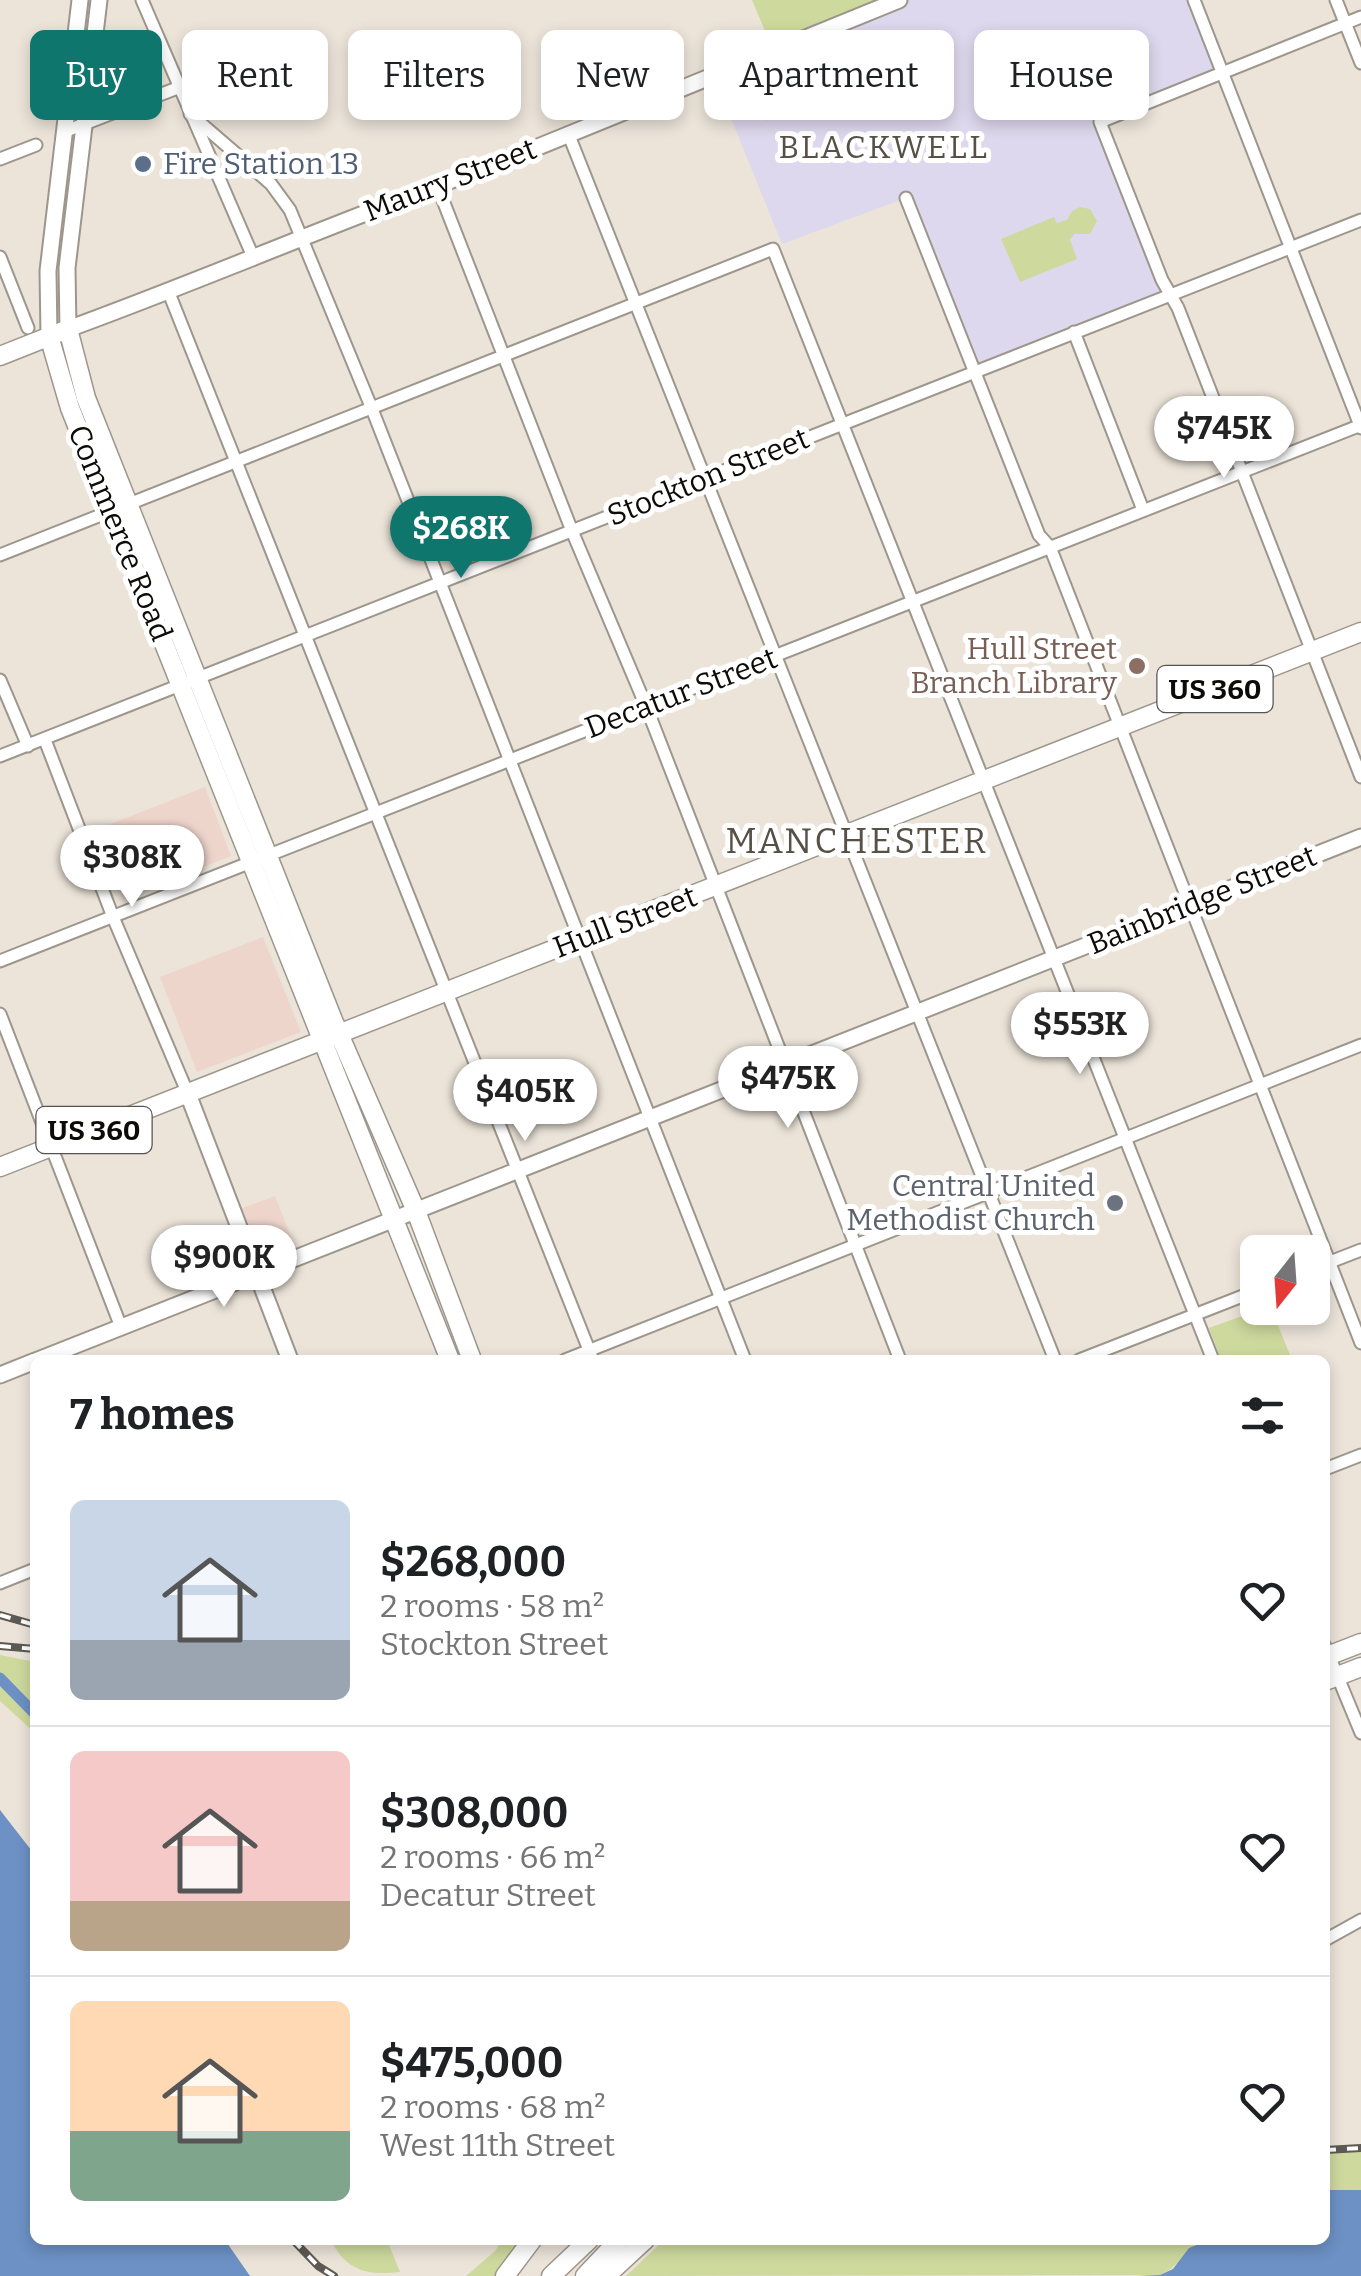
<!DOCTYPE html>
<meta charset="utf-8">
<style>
:root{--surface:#fff;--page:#f6f6f6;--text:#202124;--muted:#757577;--line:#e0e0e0;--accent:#0f766e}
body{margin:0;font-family:Bitter,serif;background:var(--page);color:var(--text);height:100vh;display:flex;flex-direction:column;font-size:38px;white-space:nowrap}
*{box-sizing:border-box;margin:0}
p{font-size:32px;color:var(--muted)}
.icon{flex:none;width:55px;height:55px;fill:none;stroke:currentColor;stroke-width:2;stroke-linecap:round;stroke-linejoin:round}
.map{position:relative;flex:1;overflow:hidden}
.sheet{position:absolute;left:30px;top:1355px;width:1300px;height:890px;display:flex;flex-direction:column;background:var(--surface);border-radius:15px;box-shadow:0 5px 15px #0003}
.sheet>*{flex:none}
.top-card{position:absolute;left:30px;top:30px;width:1302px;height:90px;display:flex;gap:20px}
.needle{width:65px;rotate:197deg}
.buttons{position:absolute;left:1240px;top:1235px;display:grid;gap:20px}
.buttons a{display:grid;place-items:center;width:90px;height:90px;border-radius:15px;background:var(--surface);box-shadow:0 5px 15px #0003;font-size:50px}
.price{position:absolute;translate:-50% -85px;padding:0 22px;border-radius:35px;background:#fff;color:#222;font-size:32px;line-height:65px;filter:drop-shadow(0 2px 5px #0008)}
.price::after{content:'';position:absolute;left:50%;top:60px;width:30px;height:22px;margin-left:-15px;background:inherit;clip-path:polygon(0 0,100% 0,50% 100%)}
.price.current{background:var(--accent);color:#fff}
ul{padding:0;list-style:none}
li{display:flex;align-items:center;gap:30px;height:250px;padding:0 40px}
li+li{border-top:2px solid var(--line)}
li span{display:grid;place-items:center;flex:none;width:280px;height:200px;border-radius:15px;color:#555}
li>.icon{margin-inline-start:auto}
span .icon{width:120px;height:120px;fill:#fffc;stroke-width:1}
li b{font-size:42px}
h2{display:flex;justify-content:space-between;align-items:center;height:120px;padding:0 40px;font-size:42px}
.pill{padding:0 35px;border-radius:15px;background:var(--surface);box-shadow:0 5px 15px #0003;font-size:35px;line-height:90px}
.pill.current{background:var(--accent);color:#fff}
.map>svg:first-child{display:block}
.commercial{fill:#eed5cc}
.education{fill:#ddd8ed}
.green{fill:#ced99e}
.water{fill:#6d91c5}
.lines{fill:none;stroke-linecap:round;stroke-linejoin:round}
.canal{stroke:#6d91c5;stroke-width:11}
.street-casing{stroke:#9d968c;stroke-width:15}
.secondary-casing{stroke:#9d968c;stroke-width:19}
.primary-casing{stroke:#9d968c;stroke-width:21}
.street{stroke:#fff;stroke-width:11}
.secondary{stroke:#fff;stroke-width:15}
.primary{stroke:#fff;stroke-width:18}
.rail-casing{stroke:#5d5953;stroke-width:8}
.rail{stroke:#fff;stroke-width:4;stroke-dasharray:11;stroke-linecap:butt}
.service-dot{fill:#5c6f8a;stroke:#fff;stroke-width:4}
.education-dot{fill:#8d6e63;stroke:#fff;stroke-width:4}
.worship-dot{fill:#6b7280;stroke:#fff;stroke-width:4}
.labels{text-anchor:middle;stroke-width:10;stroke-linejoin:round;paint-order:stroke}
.shield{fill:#fff;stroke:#565452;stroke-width:2.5}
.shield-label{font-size:28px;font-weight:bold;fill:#0d0b08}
.service-label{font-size:30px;fill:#4e5e75;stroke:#fff;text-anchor:start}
.street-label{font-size:30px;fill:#0d0b08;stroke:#fff}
.education-label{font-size:30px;fill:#785e54;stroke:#fff;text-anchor:end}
.worship-label{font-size:30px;fill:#5b616d;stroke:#fff;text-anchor:end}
.neighbourhood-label{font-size:32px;letter-spacing:2.5px;fill:#575047;stroke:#fff}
.quarter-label{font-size:35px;letter-spacing:2.5px;fill:#575047;stroke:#fff}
</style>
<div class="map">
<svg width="1361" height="2276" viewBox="0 0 1361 2276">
<rect width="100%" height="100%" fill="#ece4d9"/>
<g class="commercial">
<polygon points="205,787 231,856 123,899 95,830"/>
<polygon points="263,937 301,1032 197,1072 160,977"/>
<polygon points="275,1196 294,1244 262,1258 242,1208"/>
</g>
<polygon class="education" points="900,0 1194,0 1223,72 1100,122 1171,295 975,371 906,198 782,244 713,74"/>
<g class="green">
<polygon points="752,0 900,0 773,50"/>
<path d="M799,60l14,5v22c-22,3 -36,14 -46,34l-28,-26 26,-21 22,19 -3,-23z"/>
<polygon points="1080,207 1090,209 1097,221 1090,234 1074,234 1070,240 1077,259 1020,282 1001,239 1054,217 1057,223 1067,220 1072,211"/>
<polygon points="1264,1308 1271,1308 1292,1360 1221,1360 1209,1328"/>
<polygon points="0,1655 35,1662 35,1733 0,1701"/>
<polygon points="1361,2151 1361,2190 1325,2190 1325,2152"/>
<path d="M331,2240h56l13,32c-33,4 -55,-2 -69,-32z"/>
<polygon points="502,2240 524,2240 497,2276 466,2276 496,2250"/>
<path d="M664,2240h546c-27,10 -28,25 -50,35l-534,1z"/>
</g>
<g class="water">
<polygon points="0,1810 35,1855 35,2240 225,2240 250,2276 0,2276"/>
<polygon points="1325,2190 1361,2190 1361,2276 1138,2276 1160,2275 1173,2269 1189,2248 1210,2240 1325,2240"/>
</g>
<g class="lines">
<polyline class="canal" points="0,1678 35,1714"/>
<defs>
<g id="street">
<polyline points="142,0 254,259"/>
<polyline points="1194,0 1361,428"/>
<polyline points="1336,0 1361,63"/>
<polyline points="1361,17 1100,122 1162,280 1178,308 1361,777"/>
<polyline points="190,114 271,184 290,210 372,409 745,1360"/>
<polyline points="66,131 180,87"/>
<polyline points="568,133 1055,1360"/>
<polyline points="0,159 36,145"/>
<polyline points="437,185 572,531 646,706 900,1360"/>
<polyline points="906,198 1039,535 1050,547 1361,1343"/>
<polyline points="0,257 28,328"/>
<polyline points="169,293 593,1360"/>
<polyline points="1074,332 1143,510"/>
<polyline points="0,555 773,249 1213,1360"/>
<polyline points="0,680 28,746"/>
<polyline points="45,740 113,917 188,1094"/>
<polyline points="0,756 1361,220"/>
<polyline points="0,961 1361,425"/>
<polyline points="0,1014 121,1327"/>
<polyline points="1312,1269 1361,1250"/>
<polyline points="565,1360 1361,1045"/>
<polyline points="1079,1360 1258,1290"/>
<polyline points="1325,1469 1361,1455"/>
<polyline points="0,1583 35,1569"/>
<polyline points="1325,1646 1361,1733"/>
<polyline points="1325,1940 1361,1920"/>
</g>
<g id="secondary">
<path d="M99,0l-32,268 1,61c145,-53 287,-115 433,-167l398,-162"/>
<polyline points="49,336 48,271 80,0"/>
<polyline points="188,1094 290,1360"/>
<polyline points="38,1360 1361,837"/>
<polyline points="0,1375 35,1361"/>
</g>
<g id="primary">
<polyline points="49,336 70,408 450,1360"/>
<polyline points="0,356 68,329 86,398 333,1020 416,1211 472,1360"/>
<polyline points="0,1167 1361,632"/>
<polyline points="1325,1657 1361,1643"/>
<polyline points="1325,1681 1361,1667"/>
<polyline points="505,2276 532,2240"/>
<polyline points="551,2276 589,2240"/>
<polyline points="585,2276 619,2240"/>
<polyline points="606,2276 645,2240"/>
</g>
</defs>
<use href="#street" class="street-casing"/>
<use href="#secondary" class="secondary-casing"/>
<use href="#primary" class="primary-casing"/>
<use href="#street" class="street"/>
<use href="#secondary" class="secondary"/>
<use href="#primary" class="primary"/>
<defs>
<g id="rail">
<polyline points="0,1615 35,1625"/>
<polyline points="0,1646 35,1649"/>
<polyline points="1325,2150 1361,2148"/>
<polyline points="293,2240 318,2266 334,2276"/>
</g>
</defs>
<use href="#rail" class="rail-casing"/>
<use href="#rail" class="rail"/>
</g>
<circle class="service-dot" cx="143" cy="164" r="10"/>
<circle class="education-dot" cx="1137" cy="666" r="10"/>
<circle class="worship-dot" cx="1115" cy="1203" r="10"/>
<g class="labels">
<g class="shield">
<rect x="1157.5" y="666" width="115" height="46" rx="8"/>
<rect x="36.5" y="1107" width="115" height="46" rx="8"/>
</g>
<g class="shield-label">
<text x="1215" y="699">US 360</text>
<text x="94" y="1140">US 360</text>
</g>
<g class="service-label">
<text x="163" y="174">Fire Station 13</text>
</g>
<g class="street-label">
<text transform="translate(450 180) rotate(-21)" y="10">Maury Street</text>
<text transform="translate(708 477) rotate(-22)" y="10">Stockton Street</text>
<text transform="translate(120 533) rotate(68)" y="10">Commerce Road</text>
<text transform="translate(681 693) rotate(-21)" y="10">Decatur Street</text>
<text transform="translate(1202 900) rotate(-22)" y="10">Bainbridge Street</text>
<text transform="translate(625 922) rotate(-21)" y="10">Hull Street</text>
</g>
<g class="education-label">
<text x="1117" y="659">Hull Street<tspan x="1117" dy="34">Branch Library</tspan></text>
</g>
<g class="worship-label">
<text x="1095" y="1196">Central United<tspan x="1095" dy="34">Methodist Church</tspan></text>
</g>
<g class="neighbourhood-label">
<text x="884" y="158">BLACKWELL</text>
</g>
<g class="quarter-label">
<text x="857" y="853">MANCHESTER</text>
</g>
</g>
</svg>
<div class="buttons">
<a><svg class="needle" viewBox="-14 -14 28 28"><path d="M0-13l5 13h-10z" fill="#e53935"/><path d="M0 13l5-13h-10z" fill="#757577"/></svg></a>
</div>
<b class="price" style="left:1224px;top:481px">$745K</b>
<b class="price current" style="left:461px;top:581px">$268K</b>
<b class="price" style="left:132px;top:910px">$308K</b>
<b class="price" style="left:1080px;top:1077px">$553K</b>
<b class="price" style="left:788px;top:1131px">$475K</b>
<b class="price" style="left:525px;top:1144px">$405K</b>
<b class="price" style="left:224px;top:1310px">$900K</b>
<div class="top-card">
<a class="pill current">Buy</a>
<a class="pill">Rent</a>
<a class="pill">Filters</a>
<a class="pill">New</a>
<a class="pill">Apartment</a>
<a class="pill">House</a>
</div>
<section class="sheet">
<h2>7 homes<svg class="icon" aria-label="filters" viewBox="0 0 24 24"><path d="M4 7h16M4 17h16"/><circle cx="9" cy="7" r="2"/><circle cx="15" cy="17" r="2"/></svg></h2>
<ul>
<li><span style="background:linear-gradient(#c9d6e8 70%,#9aa5b1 0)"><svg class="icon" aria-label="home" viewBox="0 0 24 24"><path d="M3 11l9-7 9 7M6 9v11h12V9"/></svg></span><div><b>$268,000</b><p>2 rooms · 58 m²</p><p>Stockton Street</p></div><svg class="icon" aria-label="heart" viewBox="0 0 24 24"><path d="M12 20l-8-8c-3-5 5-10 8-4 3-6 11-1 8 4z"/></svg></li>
<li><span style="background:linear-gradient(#f6c9c9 75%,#b9a48a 0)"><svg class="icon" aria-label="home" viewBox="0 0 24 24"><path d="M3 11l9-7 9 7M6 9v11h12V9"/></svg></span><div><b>$308,000</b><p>2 rooms · 66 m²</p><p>Decatur Street</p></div><svg class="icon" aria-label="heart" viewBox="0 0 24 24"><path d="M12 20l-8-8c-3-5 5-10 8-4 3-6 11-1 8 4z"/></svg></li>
<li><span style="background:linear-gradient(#ffd9b3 65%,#7fa58c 0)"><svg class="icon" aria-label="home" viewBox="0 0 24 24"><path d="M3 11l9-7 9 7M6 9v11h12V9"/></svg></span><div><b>$475,000</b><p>2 rooms · 68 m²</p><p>West 11th Street</p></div><svg class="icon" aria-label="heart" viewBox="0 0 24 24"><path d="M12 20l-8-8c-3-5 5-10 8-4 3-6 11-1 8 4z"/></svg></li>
</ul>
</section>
</div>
